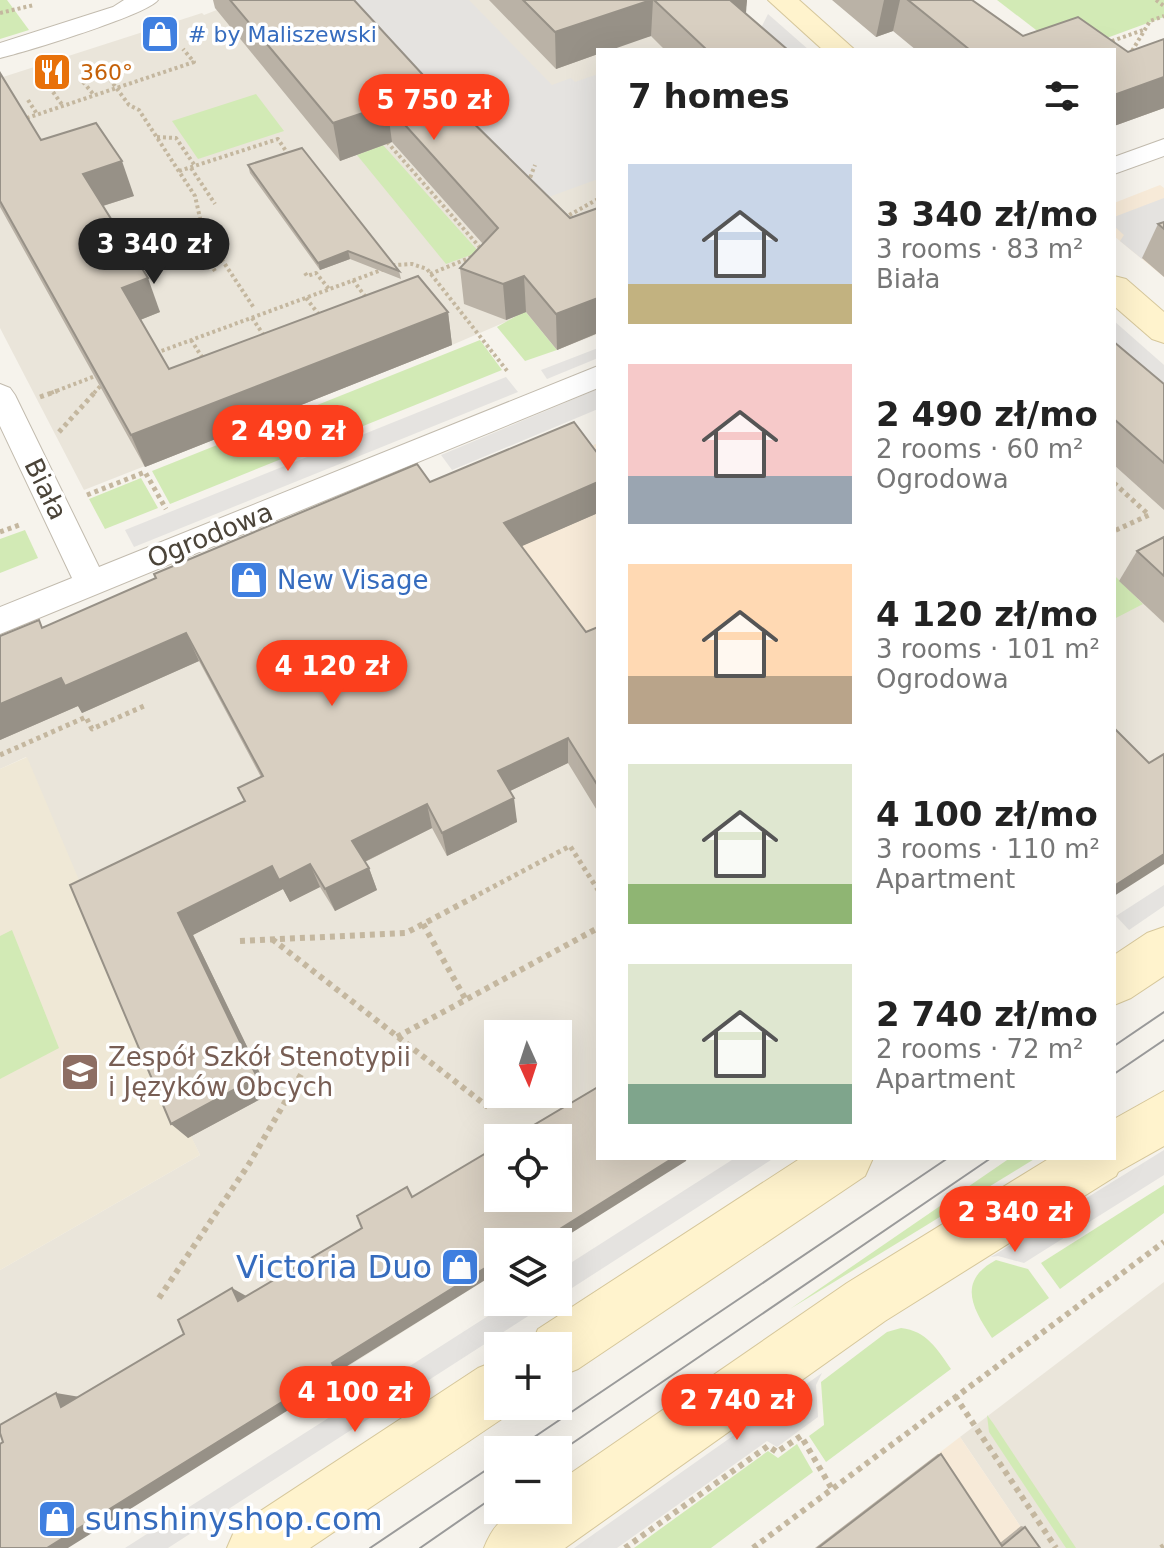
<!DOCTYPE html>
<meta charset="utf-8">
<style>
:root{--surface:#fff;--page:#f6f6f6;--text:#222;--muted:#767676;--accent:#fc3f1d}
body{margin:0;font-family:"DejaVu Sans",sans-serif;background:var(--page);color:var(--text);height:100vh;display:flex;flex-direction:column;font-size:30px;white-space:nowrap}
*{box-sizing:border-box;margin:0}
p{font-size:26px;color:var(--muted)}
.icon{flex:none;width:44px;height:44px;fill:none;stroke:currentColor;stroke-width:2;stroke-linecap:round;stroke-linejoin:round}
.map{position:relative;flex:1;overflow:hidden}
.details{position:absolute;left:596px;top:48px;width:520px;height:1112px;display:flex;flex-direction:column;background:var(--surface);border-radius:0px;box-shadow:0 8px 32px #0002}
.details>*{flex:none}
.needle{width:52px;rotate:177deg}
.controls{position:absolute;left:484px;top:1020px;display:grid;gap:16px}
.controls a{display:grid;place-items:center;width:88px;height:88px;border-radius:0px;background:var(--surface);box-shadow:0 8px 32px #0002;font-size:40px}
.price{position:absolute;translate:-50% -68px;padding:0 18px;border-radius:28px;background:var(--accent);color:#fff;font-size:26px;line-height:52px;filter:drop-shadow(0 2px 4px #0008)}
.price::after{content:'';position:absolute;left:50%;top:48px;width:24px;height:18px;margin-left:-12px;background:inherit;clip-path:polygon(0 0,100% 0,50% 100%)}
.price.current{background:#222;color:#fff}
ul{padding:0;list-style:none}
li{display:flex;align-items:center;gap:24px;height:200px;padding:0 32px}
li span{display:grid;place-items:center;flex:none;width:224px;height:160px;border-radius:0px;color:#555}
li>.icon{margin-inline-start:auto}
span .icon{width:96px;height:96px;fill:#fffc;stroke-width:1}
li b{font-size:34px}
h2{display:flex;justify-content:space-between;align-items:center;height:96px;padding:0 32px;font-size:34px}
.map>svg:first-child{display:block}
.residential{fill:#eae5da;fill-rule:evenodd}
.commercial{fill:#f7ead8}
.education{fill:#efe8d6}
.green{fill:#d2eab5}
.parking{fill:#e5e3e0}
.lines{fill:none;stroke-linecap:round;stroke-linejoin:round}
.street-casing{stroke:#c2bbae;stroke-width:2}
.secondary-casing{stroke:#d6c79b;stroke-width:2}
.path-far2{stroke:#c4b79f;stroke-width:4;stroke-dasharray:3 3;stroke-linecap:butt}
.path-far1{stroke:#c4b79f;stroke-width:5;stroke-dasharray:4 4;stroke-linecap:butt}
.path{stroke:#c4b79f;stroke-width:6;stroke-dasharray:5 5;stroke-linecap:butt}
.street{fill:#fff;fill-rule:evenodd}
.secondary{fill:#fff3cd;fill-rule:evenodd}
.tram{stroke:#9a9a9a;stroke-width:2}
.wall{fill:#bab2a6}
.shaded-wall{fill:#979187}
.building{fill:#d8cfc1;stroke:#979187;stroke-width:2}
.labels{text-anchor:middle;stroke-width:7;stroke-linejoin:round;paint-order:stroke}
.far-shop-label{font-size:22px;fill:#366cbe;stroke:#fff;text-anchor:start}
.far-food-label{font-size:22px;fill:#c56008;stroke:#fff;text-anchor:start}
.street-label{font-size:26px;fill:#4b4439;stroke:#fff}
.shop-label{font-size:26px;fill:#366cbe;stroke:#fff;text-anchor:start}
.education-label{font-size:26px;fill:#785e54;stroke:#fff;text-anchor:start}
.near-shop-label{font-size:32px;fill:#366cbe;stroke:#fff;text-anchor:end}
</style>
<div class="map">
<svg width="1164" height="1548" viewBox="0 0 1164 1548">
<rect width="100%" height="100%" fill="#f6f3ec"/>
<g class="residential">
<polygon points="242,0 732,0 719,23 747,50 598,50 598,334 557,350 526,313 452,345 84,490 0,328 0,78 202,13 204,15"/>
<polygon points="1114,387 1164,431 1164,864 1114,896"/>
<path d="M422,495l176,316v347h86l2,3 -129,81h-59v30l-154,97 -344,179v-278l200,-115 -9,-18 -3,1 -162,-381 -26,12v-96zM498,1034h60v60h-60zM498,1138h60v60h-60z"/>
<polygon points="1164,1282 1164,1548 1035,1548 960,1437"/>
</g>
<g class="commercial">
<polygon points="1160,185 1164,188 1164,277 1114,236 1114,203"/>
<polygon points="598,443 598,740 435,513"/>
<polygon points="960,1437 1035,1548 815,1548"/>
</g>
<polygon class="education" points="27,757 188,1138 191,1136 200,1155 0,1270 0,769"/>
<g class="green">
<polygon points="0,0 7,0 29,30 0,39"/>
<polygon points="997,0 1164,0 1164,17 1074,50 1062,50"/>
<polygon points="256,94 284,131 198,159 172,121"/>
<polygon points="383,145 479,252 446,264 357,155"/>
<polygon points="525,311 557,350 525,361 497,327"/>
<polygon points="480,340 502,370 170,504 152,471"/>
<polygon points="141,478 158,508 105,529 89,499"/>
<polygon points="25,530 38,558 0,573 0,539"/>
<polygon points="1114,575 1143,604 1114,619"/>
<polygon points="12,930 59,1048 0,1079 0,936"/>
<polygon points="1010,1158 1036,1158 790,1309"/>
<polygon points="1164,1185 1164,1213 1060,1289 1041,1263"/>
<path d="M996,1260l32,9 21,29 -57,40c-20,-30 -35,-57 4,-78z"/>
<path d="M901,1328c26,3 36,21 50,41l-125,93 -17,-26 15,-11 -3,-43 66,-50z"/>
<polygon points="987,1415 993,1423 1076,1548 1066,1548 989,1432"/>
<polygon points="797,1444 813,1472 711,1548 634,1548 768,1451 778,1458"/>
</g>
<g class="parking">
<polygon points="327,0 469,0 552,85 571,78 575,82 598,74 598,179 543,199 435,119"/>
<polygon points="768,14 809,50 784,50 761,28"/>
<polygon points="1164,198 1164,249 1142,259 1120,241 1124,235 1114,226 1114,217"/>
<polygon points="1114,321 1164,365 1164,391 1114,346"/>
<polygon points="598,348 598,358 547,379 541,370"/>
<polygon points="506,377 518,392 134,547 125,530"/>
<polygon points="598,389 598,409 469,463 452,470 441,455"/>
<polygon points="1164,885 1164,906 1129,930 1116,916"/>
<polygon points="1164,1150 1164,1175 1024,1263 998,1256 991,1257"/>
<polygon points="735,1158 774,1158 558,1297 558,1271"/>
<polygon points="510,1302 550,1302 168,1548 125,1548"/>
<polygon points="822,1373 816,1385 818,1417 777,1447 767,1441 617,1548 574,1548"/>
</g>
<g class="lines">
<defs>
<g id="street">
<path d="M124,0h34c-11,15 -133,52 -158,58v-15l113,-36z"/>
<polygon points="1164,139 1164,156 1114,174 1114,157"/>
<polygon points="598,366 598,388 0,634 0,607 72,578 0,426 0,384 10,388 15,395 99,567"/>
</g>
<g id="secondary">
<polygon points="768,0 799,0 855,50 823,50"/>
<polygon points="1114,276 1126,279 1164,312 1164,343 1152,339 1114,306"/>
<polygon points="1164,927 1164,976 1131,998 1114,1005 1114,955 1147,933"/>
<path d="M1164,1091v55l-46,26 -2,4 -231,145 -320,227h-81c16,-40 35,-38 74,-38v-28l289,-199 203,-125h64v-39z"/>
<polygon points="801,1158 873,1158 865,1176 578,1369 558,1377 558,1346 531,1346 538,1329"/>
<polygon points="498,1360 498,1406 518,1408 310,1548 227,1548 236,1527 478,1368"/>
</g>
</defs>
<use href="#street" class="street-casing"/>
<use href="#secondary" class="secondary-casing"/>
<g class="path-far2">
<polyline points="1156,0 1164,6"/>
<polyline points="0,13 34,5"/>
<polyline points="1106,43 1146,29"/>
<polyline points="1129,56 1150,21 1164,16"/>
<polyline points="106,74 129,105 139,110 195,196 203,231 254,308"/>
<polyline points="83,82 94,95"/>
<polyline points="53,92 63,106"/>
<polyline points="28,100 37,114"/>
<polyline points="21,120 194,62 183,49"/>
<polyline points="157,137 176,138 195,166"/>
<polyline points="387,142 484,252"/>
<polyline points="191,168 215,204"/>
<polyline points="179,171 278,139 286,151"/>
<polyline points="528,183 535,165"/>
<polyline points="564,218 598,199"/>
<polyline points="203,231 191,234 215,271"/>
<polyline points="305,273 307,276 316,273 329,289"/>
<polyline points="430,274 474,256"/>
<polyline points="353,280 367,299"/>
<polyline points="306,298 320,316"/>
<polyline points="252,318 265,337"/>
<polyline points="191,340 204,360"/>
<polyline points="156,353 395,265 412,264 427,269 508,372"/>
<polyline points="51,393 98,375"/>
<polyline points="94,393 103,383"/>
</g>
<g class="path-far1">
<polyline points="40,397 57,391"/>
<polyline points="59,432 96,391"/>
<polyline points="1114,483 1149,515 1114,531"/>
<polyline points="87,495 145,472 166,509"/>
<polyline points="0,532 22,524"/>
<polyline points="0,755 86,717 92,729 144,706"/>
<polyline points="472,898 570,846 598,890"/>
</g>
<g class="path">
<polyline points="423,924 466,1000"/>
<polyline points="272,939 488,1107"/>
<polyline points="240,941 406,933 476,896"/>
<polyline points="397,1037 598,928"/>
<polyline points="159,1298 249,1164 303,1071"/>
<polyline points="955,1396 1056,1548"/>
<polyline points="625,1548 768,1446 777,1452 801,1436 832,1489"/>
<polyline points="753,1548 1164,1242"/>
<polyline points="1161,1548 1164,1546"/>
</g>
<use href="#street" class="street"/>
<use href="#secondary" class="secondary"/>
<g class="tram">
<polyline points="1114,1046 1164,1012"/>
<polyline points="1114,1074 1164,1040"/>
<polyline points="515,1450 948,1158"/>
<polyline points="558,1453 991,1158"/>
<polyline points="370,1548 498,1462"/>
<polyline points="420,1548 498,1494"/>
</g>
</g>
<g class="wall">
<polygon points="213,0 354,0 447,101 570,218 598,208 598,333 557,350 526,312 506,320 464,304 460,268 483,244 392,142 340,161 215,8"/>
<polygon points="489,0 747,0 745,13 788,50 665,50 651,36 598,50 598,54 556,69"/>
<polygon points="832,0 972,0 1023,36 1128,52 1164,39 1164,108 1114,126 1114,50 916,50 893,31 876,37"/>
<polygon points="0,73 41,140 134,196 103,206 160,312 140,320 169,369 448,312 452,345 145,467 0,207"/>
<polygon points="248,165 399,271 401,279 350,259 320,270 250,173"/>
<polygon points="1164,222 1164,277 1142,258 1158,224"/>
<polygon points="1114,342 1164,384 1164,510 1114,465"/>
<polygon points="598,454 598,513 521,546 586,632 598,627 598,812 568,763 510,791 517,822 447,856 432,828 365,862 369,868 377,890 335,911 320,887 290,902 283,889 193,935 270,1094 188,1138 70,885 244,801 261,777 199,661 82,713 78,706 0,740 0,636 44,627 430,482"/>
<polygon points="1164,537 1164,623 1119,581 1137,551"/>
<polygon points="938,1454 941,1454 1000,1543 1021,1526 1025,1527 1040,1548 815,1548"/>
</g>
<g class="shaded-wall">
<polygon points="651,0 653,0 651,36 611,50 598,50 598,54 556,69 555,32"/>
<polygon points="715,0 747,0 746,13"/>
<polygon points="884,0 900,0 893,31 876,37"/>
<polygon points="1164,77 1164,108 1114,126 1114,95"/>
<polygon points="387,105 392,142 340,161 333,123"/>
<polygon points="122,161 134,196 96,208 83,174"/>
<polygon points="348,251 350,259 320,270 318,263"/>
<polygon points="524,276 526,312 506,320 503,284"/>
<polygon points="148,278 160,312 135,322 122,288"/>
<polygon points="598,298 598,333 557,350 556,314"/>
<polygon points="448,312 452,345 145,467 131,435"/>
<polygon points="598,482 598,513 506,553 504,523"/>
<polygon points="186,633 199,661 82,713 78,706 0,740 0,704 61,678"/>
<polygon points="568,738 568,763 500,796 498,771"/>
<polygon points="514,798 517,822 447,856 442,833"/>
<polygon points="427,804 432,828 360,864 352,841"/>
<polygon points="1164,854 1164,864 1114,896 1114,886"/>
<polygon points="310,864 320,887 290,902 283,889 193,935 270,1094 188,1138 171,1124 178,913 272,866"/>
<polygon points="369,868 377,890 335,911 325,889"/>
<polygon points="673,1158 687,1158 686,1161 557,1242 539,1242"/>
<polygon points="498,1260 498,1272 344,1368 346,1374 68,1548 47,1548 332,1363"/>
<polygon points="232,1288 248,1297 238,1301"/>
<polygon points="56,1393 80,1397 61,1407"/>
</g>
<g class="building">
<polygon points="230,0 354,0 447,101 450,100 570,218 598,208 598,298 556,314 524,276 503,284 460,268 498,228 387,105 333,123"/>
<polygon points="523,0 651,0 555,32"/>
<polygon points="654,0 730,0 788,50 707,50"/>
<polygon points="908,0 972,0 1023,36 1078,17 1128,52 1164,39 1164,77 1114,95 1114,50 970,50"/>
<polygon points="0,73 41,140 96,123 122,161 83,174 148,278 122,288 169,369 418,276 448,312 131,435 0,201"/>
<polygon points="302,148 399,271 348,251 318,263 248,165"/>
<polygon points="1164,222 1164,229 1158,224"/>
<polygon points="1114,342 1164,384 1164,463 1114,419"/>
<polygon points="574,422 598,454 598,482 504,523 586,632 598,627 598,786 568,738 498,771 514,798 442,833 427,804 352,841 369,868 325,889 310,864 279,880 272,866 178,913 257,1077 171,1124 70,885 245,801 238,788 263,776 186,633 65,686 61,678 0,704 0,636 39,620 42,628 156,578 154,574 417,464 430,482"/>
<polygon points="1164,537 1164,576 1137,551"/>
<polygon points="1114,728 1149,763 1164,754 1164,854 1114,886"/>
<polygon points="598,1087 598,1158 673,1158 539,1242 498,1242 498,1260 332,1363 335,1369 47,1548 0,1548 0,1444 3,1442 0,1433 0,1425 56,1393 61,1407 184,1334 178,1320 232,1288 238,1301 362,1228 357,1216 407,1187 412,1197 498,1146 498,1198 558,1198 558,1138 512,1138"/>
<polygon points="941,1454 1002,1546 1025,1527 1040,1548 818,1548"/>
</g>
<defs>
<symbol id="shop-square" viewBox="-11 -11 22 22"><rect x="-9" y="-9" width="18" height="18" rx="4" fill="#3f7fe0" stroke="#fff"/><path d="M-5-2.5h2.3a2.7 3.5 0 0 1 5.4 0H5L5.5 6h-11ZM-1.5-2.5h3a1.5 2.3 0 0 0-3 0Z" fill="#fff"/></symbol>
<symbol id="restaurant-square" viewBox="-11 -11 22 22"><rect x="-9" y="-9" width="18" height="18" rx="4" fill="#e8710a" stroke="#fff"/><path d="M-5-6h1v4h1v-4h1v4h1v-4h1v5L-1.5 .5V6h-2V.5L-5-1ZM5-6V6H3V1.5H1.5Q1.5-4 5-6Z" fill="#fff"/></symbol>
<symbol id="school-square" viewBox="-11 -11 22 22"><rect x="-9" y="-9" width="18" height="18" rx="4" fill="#8d6e63" stroke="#fff"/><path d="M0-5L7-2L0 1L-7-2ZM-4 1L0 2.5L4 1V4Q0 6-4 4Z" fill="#fff"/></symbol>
</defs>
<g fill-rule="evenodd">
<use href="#shop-square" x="138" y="12" width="44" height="44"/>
<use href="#restaurant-square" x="30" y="50" width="44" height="44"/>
<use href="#shop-square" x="227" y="558" width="44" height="44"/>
<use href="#school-square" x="58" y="1050" width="44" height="44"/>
<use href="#shop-square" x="438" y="1245" width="44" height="44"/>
<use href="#shop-square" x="35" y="1497" width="44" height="44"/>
</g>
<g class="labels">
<g class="far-shop-label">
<text x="188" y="42"># by Maliszewski</text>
</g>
<g class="far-food-label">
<text x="80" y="80">360°</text>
</g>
<g class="street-label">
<text transform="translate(46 489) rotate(64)" y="9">Biała</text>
<text transform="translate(210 535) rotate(-22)" y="9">Ogrodowa</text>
</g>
<g class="shop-label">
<text x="277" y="589">New Visage</text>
</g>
<g class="education-label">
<text x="108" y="1066">Zespół Szkół Stenotypii<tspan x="108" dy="30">i Języków Obcych</tspan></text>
</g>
<g class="near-shop-label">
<text x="432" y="1278">Victoria Duo</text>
<text x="85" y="1530" text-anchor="start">sunshinyshop.com</text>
</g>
</g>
</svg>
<div class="controls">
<a><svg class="needle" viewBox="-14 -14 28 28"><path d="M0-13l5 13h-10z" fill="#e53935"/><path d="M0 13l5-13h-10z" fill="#767676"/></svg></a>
<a><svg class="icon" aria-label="locate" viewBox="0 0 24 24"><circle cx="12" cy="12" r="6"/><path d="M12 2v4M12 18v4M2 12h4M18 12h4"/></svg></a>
<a><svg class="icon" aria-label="layers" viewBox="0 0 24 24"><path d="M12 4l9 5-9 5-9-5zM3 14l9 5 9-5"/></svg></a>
<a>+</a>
<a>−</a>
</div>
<b class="price" style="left:434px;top:142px">5 750 zł</b>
<b class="price current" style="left:154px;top:286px">3 340 zł</b>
<b class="price" style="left:288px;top:473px">2 490 zł</b>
<b class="price" style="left:332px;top:708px">4 120 zł</b>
<b class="price" style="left:1015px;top:1254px">2 340 zł</b>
<b class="price" style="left:355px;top:1434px">4 100 zł</b>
<b class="price" style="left:737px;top:1442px">2 740 zł</b>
<section class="details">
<h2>7 homes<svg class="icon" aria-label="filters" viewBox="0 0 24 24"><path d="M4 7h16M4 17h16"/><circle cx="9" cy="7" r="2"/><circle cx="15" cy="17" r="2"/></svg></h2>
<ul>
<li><span style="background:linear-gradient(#c9d6e8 75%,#c2b280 0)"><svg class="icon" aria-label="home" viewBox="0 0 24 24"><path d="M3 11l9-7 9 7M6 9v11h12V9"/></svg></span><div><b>3 340 zł/mo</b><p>3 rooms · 83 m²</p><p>Biała</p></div></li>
<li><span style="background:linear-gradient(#f6c9c9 70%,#9aa5b1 0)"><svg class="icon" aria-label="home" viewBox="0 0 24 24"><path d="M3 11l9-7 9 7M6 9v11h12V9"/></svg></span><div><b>2 490 zł/mo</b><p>2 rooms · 60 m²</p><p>Ogrodowa</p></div></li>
<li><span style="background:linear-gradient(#ffd9b3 70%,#b9a48a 0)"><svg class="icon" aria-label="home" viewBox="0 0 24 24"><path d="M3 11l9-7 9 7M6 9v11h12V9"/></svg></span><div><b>4 120 zł/mo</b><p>3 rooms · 101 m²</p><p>Ogrodowa</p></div></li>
<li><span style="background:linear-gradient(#dfe7d0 75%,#8fb573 0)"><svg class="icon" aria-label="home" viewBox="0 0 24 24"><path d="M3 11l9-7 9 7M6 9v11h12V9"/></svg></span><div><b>4 100 zł/mo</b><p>3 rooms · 110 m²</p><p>Apartment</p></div></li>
<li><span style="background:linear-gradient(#dfe7d0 75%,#7fa58c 0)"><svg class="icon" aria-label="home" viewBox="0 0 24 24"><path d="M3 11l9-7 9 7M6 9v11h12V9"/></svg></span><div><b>2 740 zł/mo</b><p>2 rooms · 72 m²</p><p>Apartment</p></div></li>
</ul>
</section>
</div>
